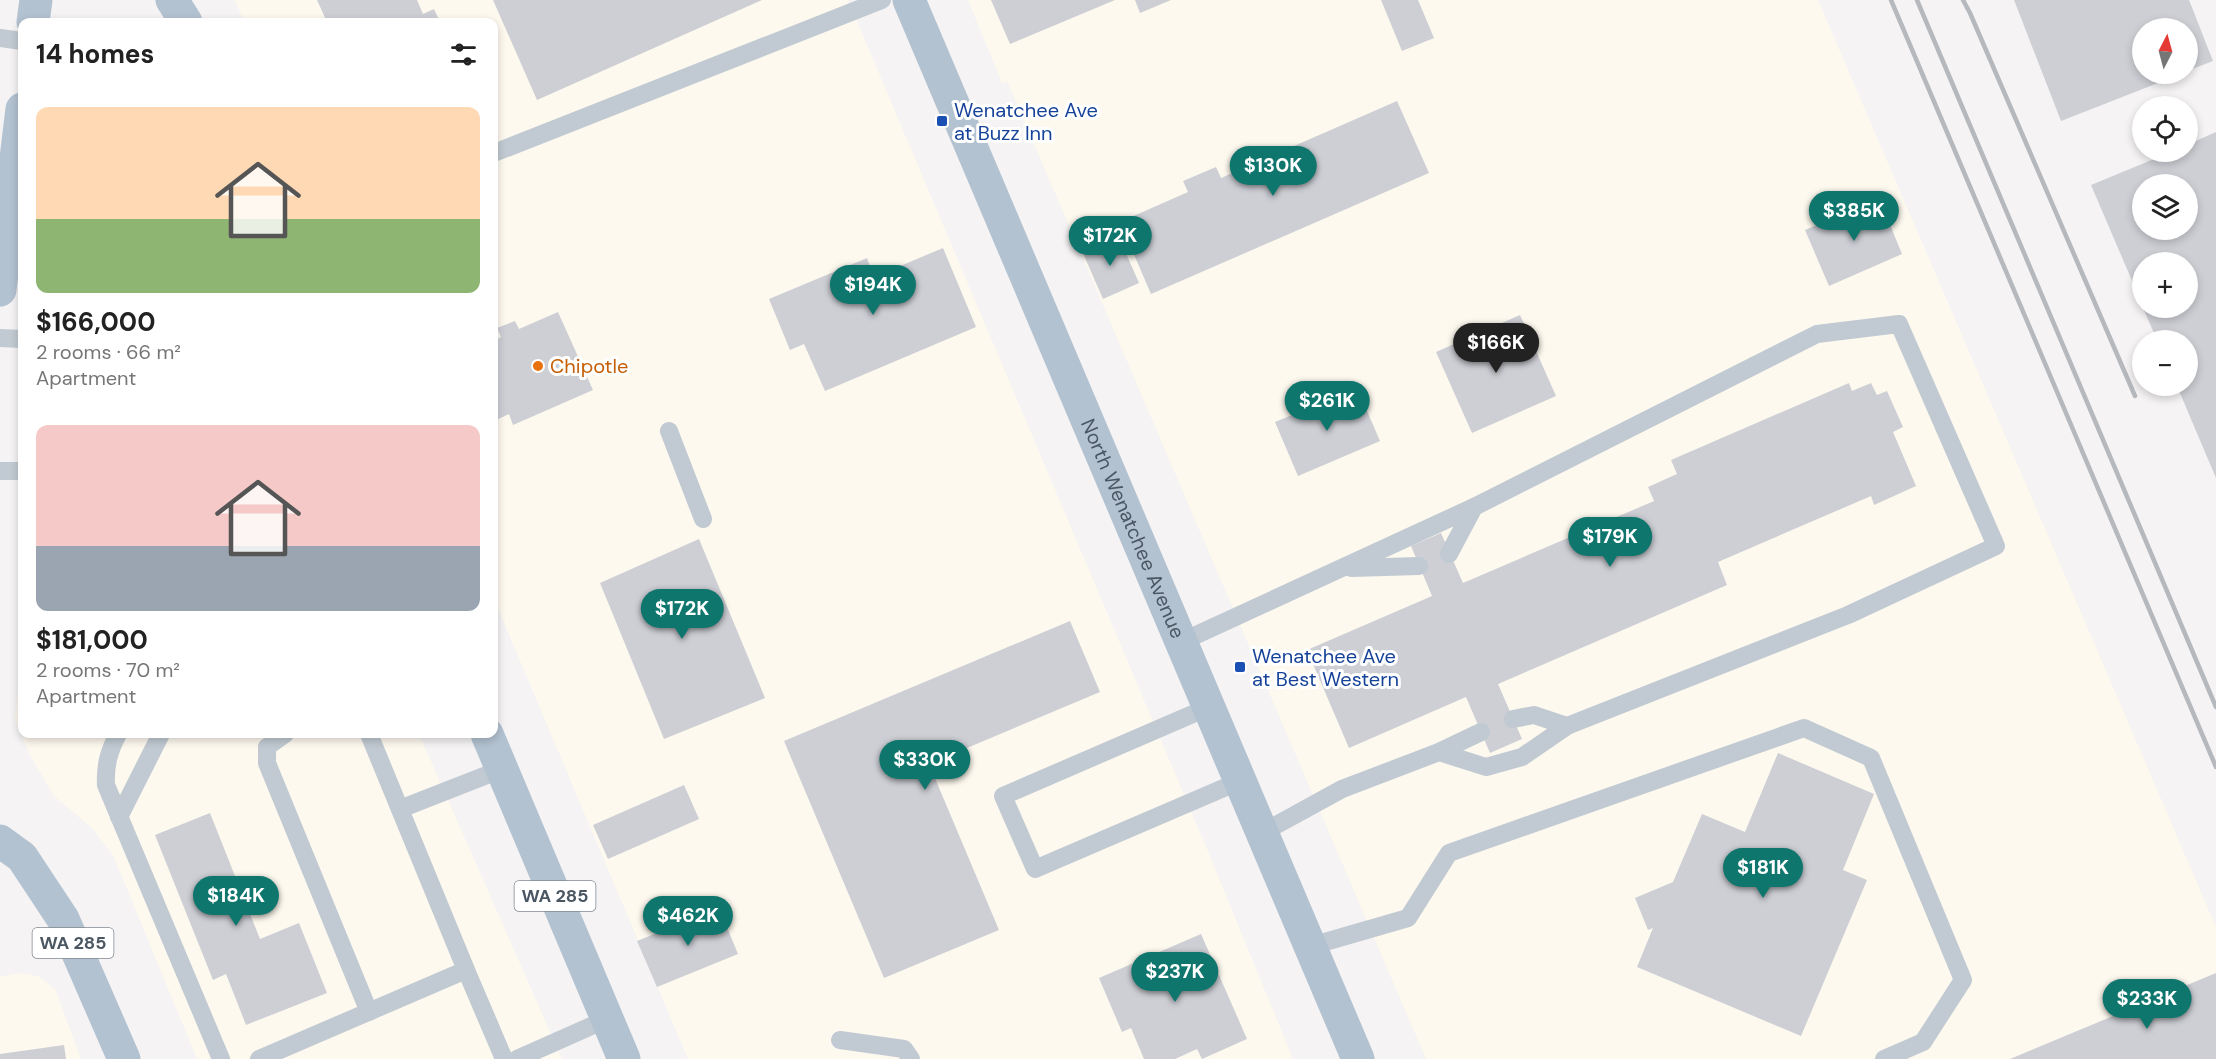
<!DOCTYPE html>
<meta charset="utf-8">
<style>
:root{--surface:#fff;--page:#f2f2f2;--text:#222;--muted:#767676;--accent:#0f766e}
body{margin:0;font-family:"DM Sans",sans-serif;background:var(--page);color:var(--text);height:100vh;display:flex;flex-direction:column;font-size:22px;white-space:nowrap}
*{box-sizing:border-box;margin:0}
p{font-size:20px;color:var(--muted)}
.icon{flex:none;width:33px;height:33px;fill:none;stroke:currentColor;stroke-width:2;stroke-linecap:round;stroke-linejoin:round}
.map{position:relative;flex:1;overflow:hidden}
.drawer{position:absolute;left:18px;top:18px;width:480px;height:720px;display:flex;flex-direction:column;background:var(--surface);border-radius:12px;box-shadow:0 3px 9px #0003}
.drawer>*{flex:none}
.needle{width:39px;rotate:6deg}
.tools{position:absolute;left:2132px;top:18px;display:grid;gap:12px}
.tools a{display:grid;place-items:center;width:66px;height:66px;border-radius:50%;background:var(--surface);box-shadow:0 3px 9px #0003;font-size:30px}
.price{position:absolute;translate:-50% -51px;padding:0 14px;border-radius:21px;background:var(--accent);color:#fff;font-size:20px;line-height:39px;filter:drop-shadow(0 2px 3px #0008)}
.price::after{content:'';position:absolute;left:50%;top:36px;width:18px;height:14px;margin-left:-9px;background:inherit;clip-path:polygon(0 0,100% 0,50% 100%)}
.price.on{background:#222;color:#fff}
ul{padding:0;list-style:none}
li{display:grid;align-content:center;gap:12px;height:318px;padding:0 18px}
li span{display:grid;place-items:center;height:186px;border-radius:12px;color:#555}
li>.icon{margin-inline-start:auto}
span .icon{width:108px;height:108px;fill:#fffc;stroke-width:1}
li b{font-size:26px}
h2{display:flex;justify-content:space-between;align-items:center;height:72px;padding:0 18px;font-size:26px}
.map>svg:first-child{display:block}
.commercial{fill:#fdf9ef}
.building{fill:#cdcfd5;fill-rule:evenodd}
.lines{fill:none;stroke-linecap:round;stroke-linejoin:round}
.lane{stroke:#c1cad2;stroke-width:18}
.primary{stroke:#b3c2d1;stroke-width:33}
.rail{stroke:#b5b8bd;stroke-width:4.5}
.transit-dot{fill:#1a4fb4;stroke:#fff;stroke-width:2}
.food-dot{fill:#e8710a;stroke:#fff;stroke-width:2}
.labels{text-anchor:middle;stroke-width:6;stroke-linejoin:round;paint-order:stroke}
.shield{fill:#fff;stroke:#808990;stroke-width:1.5}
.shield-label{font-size:18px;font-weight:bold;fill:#4a5661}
.transit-label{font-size:20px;fill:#164399;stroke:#fff;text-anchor:start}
.food-label{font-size:20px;fill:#c56008;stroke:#fff;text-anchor:start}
.street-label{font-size:20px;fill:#4a5661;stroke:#fff}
</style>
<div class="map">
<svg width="2216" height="1059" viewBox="0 0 2216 1059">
<rect width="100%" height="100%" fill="#f5f3f3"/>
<g class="commercial">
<polygon points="235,0 848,0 1207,849 1293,1059 688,1059 494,599 494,22 244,22"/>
<polygon points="968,0 1818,0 2216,927 2216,1059 1426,1059 1007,81 1002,83"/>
<polygon points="22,648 22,734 419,734 562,1059 197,1059 113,855 92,828 54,796 31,757 15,720"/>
<polygon points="19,973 38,976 55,989 81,1059 0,1059 0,977"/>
</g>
<g class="building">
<polygon points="317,0 417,0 423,14 434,9 440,22 327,22"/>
<polygon points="493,0 762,0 537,100"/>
<polygon points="991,0 1115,0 1010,44"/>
<polygon points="1135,0 1171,0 1140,13"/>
<polygon points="1381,0 1418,0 1434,38 1402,51"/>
<polygon points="2014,0 2189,0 2213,61 2187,71 2187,28 2142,28 2142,74 2181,74 2061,121"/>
<polygon points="1397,101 1429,173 1151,294 1120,222 1188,192 1183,181 1216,167 1221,178"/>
<path d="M2216,132v346l-39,-92h10v-46h-30l-14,-32h44v-46h-45v42l-51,-119 80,-33h16v-7zM2142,184h45v46h-45z"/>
<polygon points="1879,198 1902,254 1829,286 1805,230"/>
<polygon points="1118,235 1139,283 1103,299 1082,251"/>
<polygon points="943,248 976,327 825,391 804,344 790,350 769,299 867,258 874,277"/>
<polygon points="558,312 593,390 513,425 509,414 494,421 494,341 501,337 497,328 515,321 519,329"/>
<polygon points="1520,315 1556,396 1472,433 1436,352"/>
<polygon points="1849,383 1852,391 1871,383 1877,395 1887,391 1903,427 1893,432 1916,486 1874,505 1871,496 1718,562 1727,585 1498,684 1522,739 1490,753 1466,697 1349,748 1307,650 1432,596 1411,546 1441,533 1463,583 1654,501 1648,487 1677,474 1671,460"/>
<polygon points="1357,388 1380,441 1298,476 1275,422"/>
<polygon points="699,539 765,698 664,739 600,583"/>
<polygon points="1070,621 1100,692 929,764 999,930 884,978 784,741"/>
<polygon points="1778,753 1874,794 1843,870 1867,880 1801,1036 1637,967 1653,928 1648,930 1635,898 1673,882 1702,814 1745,832"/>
<polygon points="684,785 699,819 608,859 593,825"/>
<polygon points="210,813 260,939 299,923 327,993 246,1025 226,974 213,980 155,835"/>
<polygon points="719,908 738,954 657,987 637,941"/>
<polygon points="1201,934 1247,1039 1202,1059 1197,1049 1175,1059 1144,1059 1131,1028 1122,1032 1099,978"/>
<polygon points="2216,973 2216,1059 2010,1059"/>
<polygon points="64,1045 66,1059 0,1059 0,1054"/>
</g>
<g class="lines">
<g class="lane">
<polyline points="0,38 22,41"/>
<polyline points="494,153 882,0"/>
<polyline points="0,338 22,339"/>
<polyline points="669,431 703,519"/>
<polyline points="0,471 22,471"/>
<polyline points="1449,554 1474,507"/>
<polyline points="1351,568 1419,566"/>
<polyline points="1181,642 1474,507 1817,334 1899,324 1996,546 1848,615 1567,726 1534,715 1513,719"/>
<polyline points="1209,707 1003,796 1035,869 1240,781"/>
<path d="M118,734c-9,17 -13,31 -12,51l115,274"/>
<polyline points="285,734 267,747 267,763 369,1012"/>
<polyline points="369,734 466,970"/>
<polyline points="1439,752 1486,767 1522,757 1567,726"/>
<polyline points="400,809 502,769"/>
<polyline points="119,817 161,734"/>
<polyline points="1262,833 1342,789 1439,752 1481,732"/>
<polyline points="1311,946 1408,918 1449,853 1804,728 1871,758 1963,980 1923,1042 1884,1059"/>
<polyline points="840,1040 904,1049 911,1059"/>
<polyline points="259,1059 466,970 504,1059"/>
<polyline points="517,1059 607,1019"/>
</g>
<g class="primary">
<polyline points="172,0 186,22"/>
<path id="s1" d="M909,0l449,1059"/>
<polyline points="33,22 36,0"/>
<polyline points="0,290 22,109"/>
<polyline points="487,734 624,1059"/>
<polyline points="0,841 22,857 63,919 124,1059"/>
</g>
<g class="rail">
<polyline points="1891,0 2216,767"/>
<polyline points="1917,0 2216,707"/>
<polyline points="1963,0 1970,13 2135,396"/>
</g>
</g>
<g class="transit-dot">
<rect x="936" y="115" width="12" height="12" rx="3"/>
<rect x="1234" y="661" width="12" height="12" rx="3"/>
</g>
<circle class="food-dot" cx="538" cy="366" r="6"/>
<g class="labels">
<g class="shield">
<rect x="514.5" y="881" width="81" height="30" rx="4.5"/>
<rect x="32.5" y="928" width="81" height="30" rx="4.5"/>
</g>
<g class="shield-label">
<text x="555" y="902">WA 285</text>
<text x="73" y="949">WA 285</text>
</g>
<g class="transit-label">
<text x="954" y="117">Wenatchee Ave<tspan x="954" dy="23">at Buzz Inn</tspan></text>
<text x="1252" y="663">Wenatchee Ave<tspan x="1252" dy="23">at Best Western</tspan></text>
</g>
<g class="food-label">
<text x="550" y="373">Chipotle</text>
</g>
<g class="street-label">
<text dy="7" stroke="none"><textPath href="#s1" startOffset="574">North Wenatchee Avenue</textPath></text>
</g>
</g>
</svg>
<div class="tools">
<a><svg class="needle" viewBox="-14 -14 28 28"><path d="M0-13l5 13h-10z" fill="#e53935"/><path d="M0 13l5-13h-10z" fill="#767676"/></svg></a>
<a><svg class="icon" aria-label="locate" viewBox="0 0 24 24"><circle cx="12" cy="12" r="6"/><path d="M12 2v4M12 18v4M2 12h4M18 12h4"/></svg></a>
<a><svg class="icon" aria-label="layers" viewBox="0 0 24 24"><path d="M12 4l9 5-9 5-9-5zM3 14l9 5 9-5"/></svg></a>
<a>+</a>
<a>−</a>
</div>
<b class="price" style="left:1273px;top:197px">$130K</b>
<b class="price" style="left:1854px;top:242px">$385K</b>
<b class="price" style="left:1110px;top:267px">$172K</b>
<b class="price" style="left:873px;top:316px">$194K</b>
<b class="price on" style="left:1496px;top:374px">$166K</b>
<b class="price" style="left:1327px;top:432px">$261K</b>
<b class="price" style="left:1610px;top:568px">$179K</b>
<b class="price" style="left:682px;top:640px">$172K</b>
<b class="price" style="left:925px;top:791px">$330K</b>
<b class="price" style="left:1763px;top:899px">$181K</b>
<b class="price" style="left:236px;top:927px">$184K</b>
<b class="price" style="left:688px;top:947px">$462K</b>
<b class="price" style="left:1175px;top:1003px">$237K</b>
<b class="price" style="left:2147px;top:1030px">$233K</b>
<section class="drawer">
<h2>14 homes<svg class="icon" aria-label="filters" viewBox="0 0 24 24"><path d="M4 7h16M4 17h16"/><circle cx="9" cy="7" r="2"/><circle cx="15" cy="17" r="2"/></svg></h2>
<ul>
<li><span style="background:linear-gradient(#ffd9b3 60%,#8fb573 0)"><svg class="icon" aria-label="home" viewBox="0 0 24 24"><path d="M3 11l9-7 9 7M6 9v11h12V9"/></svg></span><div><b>$166,000</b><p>2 rooms · 66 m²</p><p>Apartment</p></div></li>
<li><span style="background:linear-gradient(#f6c9c9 65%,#9aa5b1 0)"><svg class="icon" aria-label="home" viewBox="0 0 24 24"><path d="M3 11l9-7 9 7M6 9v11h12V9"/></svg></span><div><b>$181,000</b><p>2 rooms · 70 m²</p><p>Apartment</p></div></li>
</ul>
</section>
</div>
